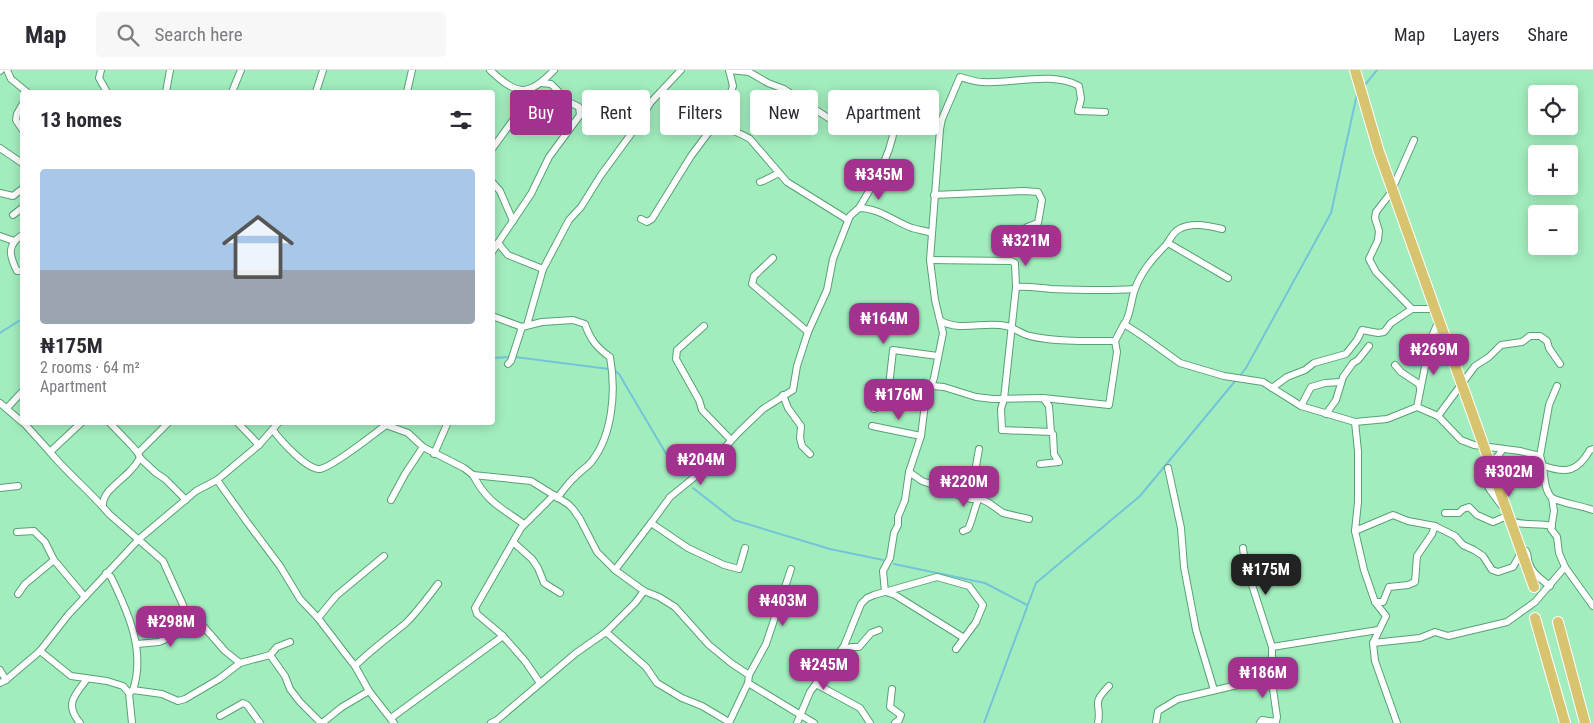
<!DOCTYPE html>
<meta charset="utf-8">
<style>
:root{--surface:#fff;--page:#f7f7f7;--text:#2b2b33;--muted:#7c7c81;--line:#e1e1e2;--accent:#a3328f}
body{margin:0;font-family:"Roboto Condensed",sans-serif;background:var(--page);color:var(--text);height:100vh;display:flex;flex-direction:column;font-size:19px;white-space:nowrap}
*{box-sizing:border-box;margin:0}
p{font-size:16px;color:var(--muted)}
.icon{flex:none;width:28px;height:28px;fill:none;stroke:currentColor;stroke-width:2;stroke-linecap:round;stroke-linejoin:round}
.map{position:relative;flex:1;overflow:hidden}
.drawer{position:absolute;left:20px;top:20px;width:475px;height:335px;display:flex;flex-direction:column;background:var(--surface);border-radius:5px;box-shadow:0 2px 12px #0003}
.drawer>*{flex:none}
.guide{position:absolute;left:510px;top:20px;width:475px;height:45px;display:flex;gap:10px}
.fabs{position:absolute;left:1528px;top:15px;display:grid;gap:10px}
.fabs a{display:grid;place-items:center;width:50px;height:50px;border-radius:5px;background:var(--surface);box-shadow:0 2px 12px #0003;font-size:25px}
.price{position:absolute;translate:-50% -42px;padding:0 11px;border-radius:10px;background:var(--accent);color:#fff;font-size:16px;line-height:32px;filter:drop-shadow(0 1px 2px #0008)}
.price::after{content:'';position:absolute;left:50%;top:30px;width:15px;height:11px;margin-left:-8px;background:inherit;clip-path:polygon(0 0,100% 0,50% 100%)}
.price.current{background:#222;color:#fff}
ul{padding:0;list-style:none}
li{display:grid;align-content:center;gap:10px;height:265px;padding:0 20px}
li span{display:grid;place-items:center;height:155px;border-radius:5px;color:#555}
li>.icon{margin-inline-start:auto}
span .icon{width:90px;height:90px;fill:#fffc;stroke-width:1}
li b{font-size:21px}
h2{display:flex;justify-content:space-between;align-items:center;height:60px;padding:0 20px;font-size:21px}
.pill{padding:0 18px;border-radius:5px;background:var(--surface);box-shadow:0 2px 12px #0003;font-size:18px;line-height:45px}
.pill.current{background:var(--accent);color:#fff}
header{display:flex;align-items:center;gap:30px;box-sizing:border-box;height:70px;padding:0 25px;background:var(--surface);border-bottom:1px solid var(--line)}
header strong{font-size:24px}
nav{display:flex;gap:28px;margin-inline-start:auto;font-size:18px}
.search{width:350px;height:45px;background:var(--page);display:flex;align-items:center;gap:12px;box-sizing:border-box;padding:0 18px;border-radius:5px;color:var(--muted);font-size:19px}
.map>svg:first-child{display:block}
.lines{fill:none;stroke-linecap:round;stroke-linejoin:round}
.stream{stroke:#73c4d8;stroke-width:2}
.minor-casing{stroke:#58a175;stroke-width:8}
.trunk-casing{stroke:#fff;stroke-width:12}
.minor{stroke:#fff;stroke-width:6}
.trunk{stroke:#d8c46e;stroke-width:10}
</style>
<header>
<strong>Map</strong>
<div class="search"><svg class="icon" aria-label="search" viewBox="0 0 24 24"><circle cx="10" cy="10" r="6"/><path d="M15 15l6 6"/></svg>Search here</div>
<nav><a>Map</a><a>Layers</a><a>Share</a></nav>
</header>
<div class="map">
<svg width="1593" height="653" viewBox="0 0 1593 653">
<rect width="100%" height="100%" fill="#a2edbe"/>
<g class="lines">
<g class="stream">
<polyline points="1364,16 1377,0"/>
<polyline points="0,263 22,249"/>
<polyline points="515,287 609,299"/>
<polyline points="492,288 510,287"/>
<polyline points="614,300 619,304 678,404"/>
<polyline points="1239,307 1246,298 1331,143 1357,24"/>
<polyline points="693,418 734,450 830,479 883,490"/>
<polyline points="894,494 985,513 1027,535"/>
<polyline points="984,653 1036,513 1140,426 1236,310"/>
</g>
<defs>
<g id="minor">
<polyline points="7,0 11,9 27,22"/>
<polyline points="101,0 99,8 107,22"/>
<path d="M490,0c26,25 38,28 64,0"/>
<path d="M729,0l20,2 19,11 16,6 49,32 12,4 6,-1 6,-4 5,-13 5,-3 28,8c2,33 -19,68 -36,96"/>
<path d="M729,0l4,16 -9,27 -6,7c7,10 22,12 32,19l37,43 61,38"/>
<polyline points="0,1 1,0"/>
<polyline points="541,13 551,14 569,32 579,37 580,45 549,87 531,124 498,173 508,185 543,199"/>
<polyline points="166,22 170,0"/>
<polyline points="232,22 241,0"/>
<polyline points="316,22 323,0"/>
<polyline points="407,22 412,0"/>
<polyline points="22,35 17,44 16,50 22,59"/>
<polyline points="1414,70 1390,124 1376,142 1375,148 1379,161 1378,170 1369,189 1376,202 1412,239 1432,239 1436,241"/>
<polyline points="0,78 22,93"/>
<polyline points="492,79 524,35 526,20"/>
<polyline points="492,112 500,121 513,151"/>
<polyline points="760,112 763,111 779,103"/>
<polyline points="0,123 13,126 22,119"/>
<polyline points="934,125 1024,121 1038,122 1042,130 1038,153 1027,157"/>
<polyline points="13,145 22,138"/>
<polyline points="641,149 647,152 652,149 691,86 718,50"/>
<path d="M1222,159c-13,-3 -28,-7 -41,-1 -10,5 -9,10 -15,17 -14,14 -26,28 -32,47 -3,9 -4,26 -10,32l20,13 36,26 44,13 39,6 38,24 54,16 32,-3 30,-12 21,9 23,24 13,5 46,6 20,5c6,14 2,32 12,42"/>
<path d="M22,165c-15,10 -13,20 -5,36h5"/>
<polyline points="0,166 14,171"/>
<polyline points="1168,173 1228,208"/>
<polyline points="492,182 498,173"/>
<polyline points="773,188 754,206 752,214 808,262"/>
<polyline points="930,190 1011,191 1015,193 1016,217 1004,329 1001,339 1002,360 1051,362 1049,336 1043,328"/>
<path d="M1016,217c12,-1 23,1 35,2 28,1 56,2 83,0"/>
<polyline points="492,246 522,257"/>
<path d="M941,251c20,11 44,0 65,5 7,1 15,8 24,10 24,6 60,5 85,5l9,-17"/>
<polyline points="527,255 543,199 569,150 581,137 601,105 631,64 651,32 681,0"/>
<polyline points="704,256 677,280 676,289 699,330 702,340 731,370"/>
<path d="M508,294l3,-3 11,-34 20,-5 31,-2 12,4c5,15 12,24 25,33 6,33 3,77 -18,104 -4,6 -12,10 -17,16 -7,6 -12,14 -18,21"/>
<polyline points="1395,295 1401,302 1419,314 1420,318"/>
<polyline points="932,316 944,317 976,327 993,329 1043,328 1109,335 1117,282 1115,271"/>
<polyline points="1272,318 1287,307 1305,300 1314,293 1346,284 1357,270 1362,260 1378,263 1384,262 1391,253 1412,239"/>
<polyline points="783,325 788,338 801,356 800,368 802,376 810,384"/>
<polyline points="0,333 22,352"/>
<polyline points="1301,336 1311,317 1325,313 1341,312"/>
<polyline points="1417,337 1430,271 1439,250"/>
<polyline points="7,338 22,322"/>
<polyline points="874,339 884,333 889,316 893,280 938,286"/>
<polyline points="1326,344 1336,330 1343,307 1353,293 1358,290 1369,276"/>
<polyline points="1438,346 1475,296 1489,287 1501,275 1522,272 1530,266 1540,266 1547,271 1549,278 1560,294"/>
<polyline points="23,352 50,382"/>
<path d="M82,352l-32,30c18,22 41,40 59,62l54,47 20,44 6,24"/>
<polyline points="109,352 132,376 138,383 140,388 156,403 165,409 186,430"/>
<polyline points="237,352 259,375"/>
<polyline points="384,352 386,355 408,363 423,377 464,398 473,405 531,411 568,434 573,439 580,449 597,482 615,500 644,521 659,527 675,537 709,575 731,593 749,605 748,613 814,653"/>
<polyline points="1355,352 1358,381 1358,432 1355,461 1364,500 1375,532 1386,546 1373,573 1375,591 1397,653"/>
<polyline points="872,356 921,366"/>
<path d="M273,360c8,11 34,40 47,39 13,-2 54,-35 66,-44"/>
<polyline points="138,383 169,352"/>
<polyline points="434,384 448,352"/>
<polyline points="1540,386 1549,335 1557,316"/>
<polyline points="1040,394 1059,392 1054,384 1053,364 1051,362"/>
<path d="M1544,396c23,8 34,5 46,-16l3,-1"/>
<polyline points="1168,398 1181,458 1184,497 1196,560 1214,620"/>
<polyline points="909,402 922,411 945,419 960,426 972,429 979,428 989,433 1003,443 1029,449"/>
<path d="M473,405c14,27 27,32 51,49"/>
<polyline points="217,410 247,452 280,496 300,529 318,548 336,526 384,486"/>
<polyline points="0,418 18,416"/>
<polyline points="972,429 973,413 979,379"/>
<polyline points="391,430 405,404 423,377"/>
<path d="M103,435c-1,-13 19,-25 27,-34 4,-4 7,-8 10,-13"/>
<polyline points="1501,435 1490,420 1480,402 1498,386 1503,379"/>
<polyline points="1445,443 1459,443 1463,439 1469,437 1477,445 1493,452 1507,446"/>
<path d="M1510,450c12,7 28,2 42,6"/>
<polyline points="651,453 688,478 724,495 739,499 745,478"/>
<path d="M1435,456l20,10 8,9 11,5 9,6 9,14 6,2 15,-5 9,-16h4c3,5 1,7 3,12 3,10 13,17 21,23"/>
<path d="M963,461l5,-2c5,-10 6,-21 11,-31"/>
<polyline points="1355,461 1393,445 1408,451 1435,456 1432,464 1417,486 1415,512 1408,515 1389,517 1383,532 1375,532"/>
<polyline points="17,462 34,461 45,472 54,490 85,527"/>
<polyline points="513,472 532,489 538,498 544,513 560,523"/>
<polyline points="1243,478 1245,493 1272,577"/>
<path d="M1565,497l-6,-14 -2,-16 -6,-8 3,-18 -2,-13c13,6 27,7 41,12"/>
<path d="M615,500l36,-47 19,-26 37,-30 32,-35 24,-23 30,-19 4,-24 11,-34 19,-42 6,-31 17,-43 9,-8c20,0 36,14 53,20 7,2 14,3 20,5"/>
<path d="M106,503l5,4c17,35 35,74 22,113"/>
<path d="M885,522l-2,-21 7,-13 4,-25 4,-8v-8l7,-17 4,-28 12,-36 4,-32 9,-26 9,-45 -8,-33 -5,-40 10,-131 2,-10 18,-42c7,2 15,5 23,5 29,2 69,-11 96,4l2,13 -3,12 27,1"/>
<polyline points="886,522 895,525 964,568"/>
<polyline points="18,524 25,514 54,490"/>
<polyline points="318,548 347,586 355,596 369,621 394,653"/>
<polyline points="606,562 646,597 657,613 682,628 702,636 729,652"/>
<polyline points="503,566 477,544 475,538 521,458 554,425"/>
<polyline points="1373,573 1420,568 1435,562 1448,566 1507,552 1535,532 1565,497 1593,536"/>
<polyline points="137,574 159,572 189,559 204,557 225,581 240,593"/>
<polyline points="40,581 71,606 107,611 123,616 129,623 132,653"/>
<polyline points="842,581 851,577 859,577 871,563 879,560"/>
<polyline points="270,585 285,606 290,619 300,632 321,653"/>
<path d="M355,596c16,-16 34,-29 51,-43 12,-12 22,-26 32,-39"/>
<polyline points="0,600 6,610"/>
<polyline points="749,605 766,574 791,499"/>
<polyline points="0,613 6,610 40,581 68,545 139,469 196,421 217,410 259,375 279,352"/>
<polyline points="816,614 860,638 870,653"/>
<polyline points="892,619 890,637 901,645 899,650 895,653"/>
<polyline points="129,623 133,620 162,624 178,631 185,629 219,609 240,593 270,585 277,577 290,572"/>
<polyline points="220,646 243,633 247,635 260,653"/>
<polyline points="391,648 503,566 525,591 540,613"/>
<path d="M80,653c-16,-19 -5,-28 7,-44"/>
<polyline points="322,653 342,637 369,621"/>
<polyline points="491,653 497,650 576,583 606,562 635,533 644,521"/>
<polyline points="729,653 748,613"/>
<polyline points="797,653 810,622 844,576 861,534 867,528 874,525 937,507 969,516 983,535 976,552 956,579"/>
<path d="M1098,653c4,-20 -8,-18 11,-37"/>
<polyline points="1156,653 1158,641 1178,629 1250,612 1272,602 1272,577 1378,560"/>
<polyline points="1260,653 1262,650 1276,652 1277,647 1272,612 1272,602"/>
</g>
<g id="trunk">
<polyline points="1355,0 1379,82 1534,517"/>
<polyline points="1535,548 1565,653"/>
<polyline points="1558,552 1585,653"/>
</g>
</defs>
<use href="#minor" class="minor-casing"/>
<use href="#trunk" class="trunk-casing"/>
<use href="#minor" class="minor"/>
<use href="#trunk" class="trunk"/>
</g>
</svg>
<div class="fabs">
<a><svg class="icon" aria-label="locate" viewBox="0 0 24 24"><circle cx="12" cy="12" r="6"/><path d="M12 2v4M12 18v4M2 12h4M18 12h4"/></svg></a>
<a>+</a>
<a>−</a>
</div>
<b class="price" style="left:879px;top:131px">₦345M</b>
<b class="price" style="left:1026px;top:197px">₦321M</b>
<b class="price" style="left:884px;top:275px">₦164M</b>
<b class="price" style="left:1434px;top:306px">₦269M</b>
<b class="price" style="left:899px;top:351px">₦176M</b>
<b class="price" style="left:701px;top:416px">₦204M</b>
<b class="price" style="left:1509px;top:428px">₦302M</b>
<b class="price" style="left:964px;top:438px">₦220M</b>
<b class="price current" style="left:1266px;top:526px">₦175M</b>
<b class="price" style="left:783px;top:557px">₦403M</b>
<b class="price" style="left:171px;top:578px">₦298M</b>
<b class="price" style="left:824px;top:621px">₦245M</b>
<b class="price" style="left:1263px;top:629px">₦186M</b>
<div class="guide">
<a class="pill current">Buy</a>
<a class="pill">Rent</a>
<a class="pill">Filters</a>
<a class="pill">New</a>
<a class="pill">Apartment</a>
</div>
<section class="drawer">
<h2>13 homes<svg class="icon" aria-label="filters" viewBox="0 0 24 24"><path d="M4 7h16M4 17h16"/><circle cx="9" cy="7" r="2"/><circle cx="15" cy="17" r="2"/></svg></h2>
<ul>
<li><span style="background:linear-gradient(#a9c7e8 65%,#9aa5b1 0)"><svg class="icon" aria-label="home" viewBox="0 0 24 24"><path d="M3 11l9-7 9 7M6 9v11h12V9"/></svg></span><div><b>₦175M</b><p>2 rooms · 64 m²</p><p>Apartment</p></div></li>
</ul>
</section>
</div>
